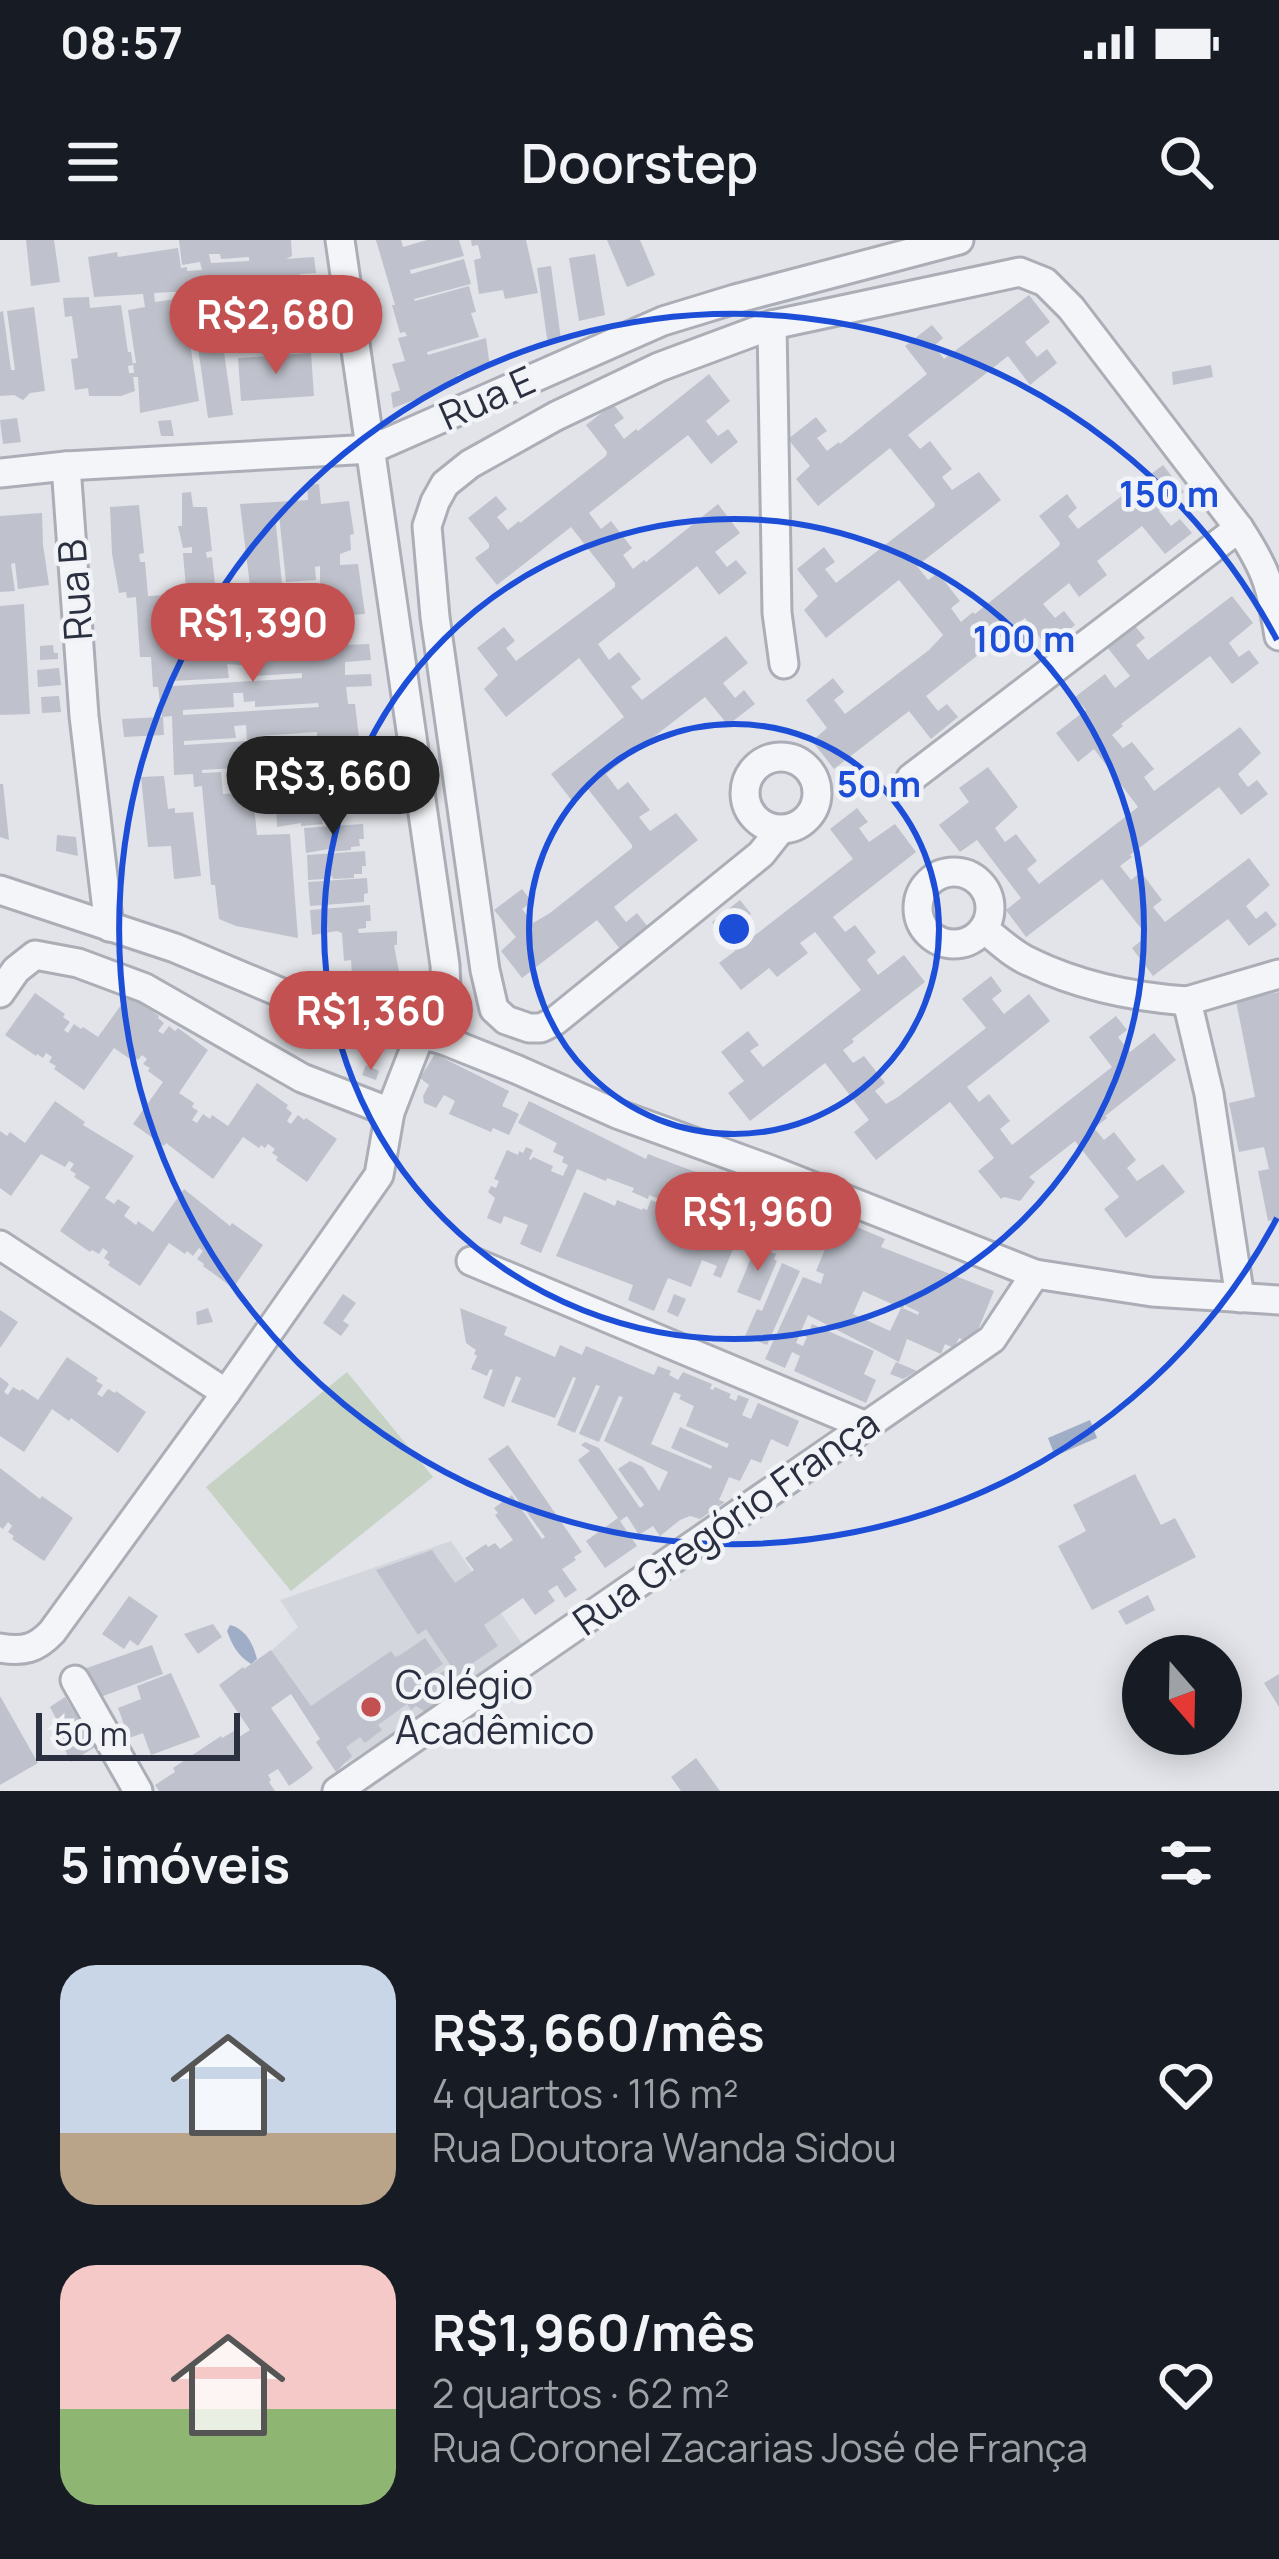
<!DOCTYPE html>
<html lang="pt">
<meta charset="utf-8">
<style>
:root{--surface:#171b24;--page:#20242c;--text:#f1f3f6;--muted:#9ea1a6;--accent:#c45151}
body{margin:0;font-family:Manrope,sans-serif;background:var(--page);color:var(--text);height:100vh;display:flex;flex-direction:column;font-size:45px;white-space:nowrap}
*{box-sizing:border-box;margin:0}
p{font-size:39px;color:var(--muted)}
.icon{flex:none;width:66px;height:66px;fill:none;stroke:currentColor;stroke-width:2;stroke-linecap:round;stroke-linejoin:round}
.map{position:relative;height:1551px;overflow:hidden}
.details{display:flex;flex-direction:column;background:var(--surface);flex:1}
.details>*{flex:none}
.needle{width:78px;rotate:160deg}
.tools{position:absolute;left:1122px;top:1395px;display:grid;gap:24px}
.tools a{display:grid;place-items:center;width:120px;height:120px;border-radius:50%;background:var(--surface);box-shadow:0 6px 30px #0003;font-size:60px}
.scale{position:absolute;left:36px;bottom:30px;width:204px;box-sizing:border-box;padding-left:12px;border:6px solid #2b3040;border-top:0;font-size:33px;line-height:42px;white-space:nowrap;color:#2b3040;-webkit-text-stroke:9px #f1f3f7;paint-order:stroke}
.price{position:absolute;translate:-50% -102px;padding:0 27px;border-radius:42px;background:var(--accent);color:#fff;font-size:39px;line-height:78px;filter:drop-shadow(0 3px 6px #0008)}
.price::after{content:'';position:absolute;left:50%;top:72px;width:36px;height:27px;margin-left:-18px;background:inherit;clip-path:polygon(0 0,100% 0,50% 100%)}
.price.active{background:#222;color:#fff}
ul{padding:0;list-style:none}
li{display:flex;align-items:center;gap:36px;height:300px;padding:0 60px}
li span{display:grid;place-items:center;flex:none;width:336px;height:240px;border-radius:36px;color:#555}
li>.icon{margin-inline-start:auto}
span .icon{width:144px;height:144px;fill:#fffc;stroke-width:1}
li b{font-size:51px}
h2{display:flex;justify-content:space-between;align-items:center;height:144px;padding:0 60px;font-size:51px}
.status{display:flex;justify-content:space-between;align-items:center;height:84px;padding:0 60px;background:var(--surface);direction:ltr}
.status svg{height:33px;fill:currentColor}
header{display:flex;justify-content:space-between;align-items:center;height:156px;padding:0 60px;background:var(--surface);font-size:54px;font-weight:600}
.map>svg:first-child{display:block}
.built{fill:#d4d6de}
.green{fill:#c5d2c4}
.water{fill:#a0adc6}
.building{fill:#bfc2cc;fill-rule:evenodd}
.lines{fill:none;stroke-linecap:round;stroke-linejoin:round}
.minor-casing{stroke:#abaeb6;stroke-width:33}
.minor{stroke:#f4f5f8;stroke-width:27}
.ring{fill:none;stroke:#1d4ed8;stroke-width:6}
.poi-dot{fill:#c45151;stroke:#f1f3f7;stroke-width:4.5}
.labels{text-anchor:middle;stroke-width:9;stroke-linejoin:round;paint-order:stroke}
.street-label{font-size:39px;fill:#2b3040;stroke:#f1f3f7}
.poi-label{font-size:39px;fill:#2b3040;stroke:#f1f3f7;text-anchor:start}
.centre{fill:#1d4ed8;stroke:#f1f3f7;stroke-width:6}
.ring-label{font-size:36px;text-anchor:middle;font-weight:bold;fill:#1d4ed8;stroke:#f1f3f7;stroke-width:9;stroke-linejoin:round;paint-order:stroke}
</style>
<div class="status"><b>08:57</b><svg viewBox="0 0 49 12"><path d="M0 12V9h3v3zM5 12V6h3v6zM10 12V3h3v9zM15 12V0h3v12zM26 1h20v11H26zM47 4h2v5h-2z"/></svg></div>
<header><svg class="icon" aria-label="menu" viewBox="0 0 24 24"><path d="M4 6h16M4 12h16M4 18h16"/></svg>Doorstep<svg class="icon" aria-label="search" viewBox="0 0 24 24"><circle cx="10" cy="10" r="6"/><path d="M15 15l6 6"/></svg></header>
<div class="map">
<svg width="1279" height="1551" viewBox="0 0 1279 1551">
<rect width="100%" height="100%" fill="#e2e4e9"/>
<polygon class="built" points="451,1301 525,1408 347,1523 271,1411 298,1387 280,1360"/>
<polygon class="green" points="347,1132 433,1237 291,1351 206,1247"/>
<g class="water">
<polygon points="1090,1180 1097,1198 1055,1216 1048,1198"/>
<path d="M230,1385c16,4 23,19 27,34l-6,5c-13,-8 -19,-19 -24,-33z"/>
</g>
<g class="building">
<polygon points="26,0 54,0 60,42 31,46"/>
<path d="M179,0h112l1,16 -6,3 28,-2 2,16 -16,1 1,10 -33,2 -1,-4 -39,2 4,21 75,-5 3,41 -20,1v-5l-45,3 -2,-24 -24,1 14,98 -25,3 -18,-127 -36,2 1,9 28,-4 16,103 -59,12 -2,-36h-5l2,14 -14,5h-32l-1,-8 -13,2 -4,-31 7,-1 -6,-42 -7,1 -2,-19 26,-1 1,11 31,-3 7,47h3l2,13 -5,1 1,7h5l-1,-10h3l-8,-53 17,-3 -2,-13 -49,3 -6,-40 29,-5 1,5 60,-9 3,20 6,-1v4l15,-1 -2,-8 -18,3zM209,14h11l1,5 28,-2v4l-38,2z"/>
<polygon points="376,0 401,0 403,7 427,0 459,0 464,16 410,30 411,34 464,19 471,44 414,59 415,61 469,46 476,72 471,73 479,97 427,112 428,115 486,98 490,127 457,135 459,143 393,168 391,153 400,150 392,124 405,121 398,98 407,96 405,92 400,93 392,65 395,65"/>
<polygon points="471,0 526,0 538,53 505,59 503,50 479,54 474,20 481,18 478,5 472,6"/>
<polygon points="607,0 640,0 655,35 627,47"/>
<polygon points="595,14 605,75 579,81 569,18"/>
<polygon points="551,26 561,99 548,105 537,28"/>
<polygon points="1029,55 1050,82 1025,102 1037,117 1047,109 1057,123 1030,145 1008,116 908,195 920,209 930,201 952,229 942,237 952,250 979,232 1001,260 917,326 928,340 938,333 960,361 951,368 961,382 973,372 975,374 1059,306 1060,303 1039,276 1067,254 1077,268 1068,276 1078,289 1163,225 1184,252 1159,271 1171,286 1180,279 1192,293 1165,314 1142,286 1097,321 1107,335 1079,357 1069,343 1043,364 1055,378 1064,371 1075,385 1047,407 1025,378 926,456 938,471 947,464 958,477 931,499 909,471 834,529 812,501 827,488 806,460 833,438 844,452 834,460 845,474 929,410 943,395 899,340 826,398 804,370 818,356 797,329 824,307 835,322 825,329 836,343 934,267 935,264 890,208 818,266 796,239 810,226 788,199 816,177 827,191 817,198 827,211 839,202 840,204 927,134 905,106 932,85 943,98 934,106 944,119"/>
<polygon points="34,67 45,151 30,153 23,160 14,155 0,156 0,72 3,71 11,130 15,130 7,71"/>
<polygon points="311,113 314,156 241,161 238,118"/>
<polygon points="1211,125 1213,137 1173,145 1172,132"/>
<polygon points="709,134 730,161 706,181 718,196 728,189 738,202 711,224 688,195 589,273 601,289 611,281 632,308 623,315 633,329 644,320 646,322 718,264 740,293 715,312 727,327 736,320 747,333 719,355 697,326 598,404 609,420 619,412 641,439 631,447 642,460 726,396 748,423 723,443 735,458 744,450 755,464 728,485 705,457 606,534 618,550 628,542 650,570 639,577 650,591 676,573 698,600 614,667 626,682 637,673 648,687 620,709 597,680 522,738 501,711 516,697 494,670 522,649 532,662 522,669 533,683 550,673 632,608 632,605 588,549 573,562 551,534 624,477 579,418 506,477 484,449 498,435 477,408 504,387 515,401 506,408 516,421 615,347 615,343 571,287 497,345 475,318 489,308 489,304 468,278 496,256 507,269 497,277 508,290 519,281 520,283 606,216 607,212 586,185 613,164 624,178 614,185 624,199 636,189 638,191"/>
<polygon points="17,178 21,202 3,204 0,180"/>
<polygon points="171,180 174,196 161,196 158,181"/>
<path d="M319,244l2,20 28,-3 5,33 -4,1 1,15 -11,4v11l18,-1 7,50 -47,3 1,29 50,-2 2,16 -26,2v13l26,-1 1,12 -26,1 2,17h7l7,60 7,-1 3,33 -32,1v-2l-66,4 -2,-29 42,-3 -1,-4 -46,3 -2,-27 52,-3v-4l-59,4v4h-11l-1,-15 -12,1 2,12 -52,3v4l63,-4 1,10 -13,1 1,16 -34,2v3l19,-1 2,22 15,-1 -2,-21 24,-2 3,25 -10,1 4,39 33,-1 8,104 -62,-12 -17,-7 -4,-34h-4l-9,-99 -8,1 -1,-13 -19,1 -2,-59 -9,1 1,18 -40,2 -2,-18 40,-2 -4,-30h-5l-2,-30h-11l-4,-60 -9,1 -1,-6 -7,1 -7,-39 -2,-47 29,-2 5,48 -5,1 1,8h5l3,34 43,-2v-6l-5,1 -3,-36h9v-6l-9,1 -5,-22h4v-33l9,-1 2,15h14l5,44 -6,1 1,6 5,-1 4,36 6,-1 2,30 11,-1 3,30 41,-2v-4l-28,1 -3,-20h4l2,-6 39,-2 -2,-13 -39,2 1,13 -18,1 -2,-29 87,-5v-21l-5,1 1,13 -30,2 -7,-67h-4l7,69 -32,2 -10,-82 68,-4 -1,-15zM227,424l26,2v10l49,-3v5l-129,8v-5l56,-3zM233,453h10l1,9 11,-1v6l63,-4 1,4 -136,8v-5l51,-3z"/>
<polygon points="42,273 43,305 49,345 18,349 15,323 11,324 15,351 0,352 0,276"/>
<polygon points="1232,356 1253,383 1229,403 1239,417 1249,410 1259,423 1232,444 1210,416 1121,484 1123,486 1112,495 1123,508 1132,502 1154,529 1144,537 1154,551 1240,487 1261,513 1238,534 1248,547 1257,540 1268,554 1241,575 1219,547 1130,615 1132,617 1120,626 1131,640 1141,632 1162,660 1153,667 1165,682 1249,618 1270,645 1246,666 1256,679 1266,671 1277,685 1249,706 1228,679 1153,736 1132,708 1147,696 1102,639 1026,697 1006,670 1021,658 977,600 960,612 939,585 969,562 959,548 988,527 1018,567 995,588 1005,602 1016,594 1037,621 1027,629 1039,644 1138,567 1094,509 1078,522 1056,493 1086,470 1075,457 1105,434 1115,448 1130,436 1107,407 1135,386 1145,398 1136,405 1148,420"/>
<polygon points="24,364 30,474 0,475 0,366"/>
<polygon points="53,405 54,413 58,413 58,419 40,420 40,406"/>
<polygon points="59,428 61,445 38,447 37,430"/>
<polygon points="59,456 61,472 42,473 41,457"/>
<polygon points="164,536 168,569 175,568 175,573 193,572 201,636 174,639 171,606 148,607 141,537"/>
<polygon points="0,544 3,544 9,600 0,597"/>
<polygon points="335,558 336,573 330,573 331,581 322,581 323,584 301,586 301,583 277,587 276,562"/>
<polygon points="857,568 868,582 859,588 869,602 895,584 916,612 833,677 845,692 855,685 876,712 867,720 878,735 904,715 925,742 852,799 854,802 843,810 853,823 864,816 885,843 875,851 886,864 898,857 986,788 962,759 991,736 1002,751 992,759 1004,774 1029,754 1050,781 967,847 979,862 989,854 1010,881 1000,889 1012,905 1112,827 1089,797 1116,776 1127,790 1118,797 1130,812 1154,793 1176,820 1105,876 1107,878 1094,888 1104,900 1114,892 1136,920 1127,928 1137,941 1163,924 1185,952 1126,998 1104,969 1119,957 1075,901 1029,937 1035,942 1020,961 1004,957 1001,959 978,931 994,918 950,862 876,920 854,892 869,880 825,823 750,881 728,853 744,841 721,812 748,791 759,805 750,811 763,827 861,750 815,692 800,703 808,713 777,737 769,728 741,750 719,723 735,711 712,682 740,660 751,674 742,681 754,696 853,619 830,589"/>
<polygon points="363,584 364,599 359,599 360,606 351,607 351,610 329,612 329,609 306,613 304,588"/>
<polygon points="57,595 76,597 78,616 56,611"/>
<polygon points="365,611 366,626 362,626 362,634 354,634 354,638 333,639 332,636 326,636 326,639 308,640 307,615"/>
<polygon points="367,638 368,653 364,654 364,662 310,666 308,642"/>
<polygon points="370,665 371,681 366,681 366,688 358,689 359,693 397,691 397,705 394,705 399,732 352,735 351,720 344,721 342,693 337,691 312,695 310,670"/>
<polygon points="1279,752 1279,979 1268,981 1258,931 1269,929 1264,907 1239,912 1229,863 1255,857 1236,761"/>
<polygon points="35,753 65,774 63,777 70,782 64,790 68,793 74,784 81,789 83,787 98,797 129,754 159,776 158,778 164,783 158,791 163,794 169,786 175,791 178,788 208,810 179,853 194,863 192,867 198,871 192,880 197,883 203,874 210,879 212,875 228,886 257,843 288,865 286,868 292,873 287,881 291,884 298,875 304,880 306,878 337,899 307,942 276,920 278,917 272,913 275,909 268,904 265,908 261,905 259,908 243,897 213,939 166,903 164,906 133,884 163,842 148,831 150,828 143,824 147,819 142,815 138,820 132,816 130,819 114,808 84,850 54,829 56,826 49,822 52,817 46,813 43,818 37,814 36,816 5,795"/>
<polygon points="435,814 509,851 502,866 519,874 509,895 493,888 491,892 449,874 455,861 444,855 436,868 424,863 423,856 429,845 420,838"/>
<polygon points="366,825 379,831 376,840 362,835"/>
<polygon points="55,861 85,882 83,885 134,916 105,958 114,964 118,959 130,967 124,976 136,985 138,981 153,992 184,949 230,986 232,983 263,1005 233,1048 203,1026 204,1024 197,1019 203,1011 199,1008 193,1016 187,1011 185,1014 169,1003 140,1046 108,1025 110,1022 104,1018 108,1012 103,1008 99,1014 92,1010 90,1012 60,991 90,947 74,937 76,934 70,930 74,924 69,921 65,927 41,914 11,956 0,948 0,891 7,896 10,892 25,903"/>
<path d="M529,861l117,58 2,-5 50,19 -1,2 77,24 -17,44 -35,-13 16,7 -17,41 -8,-3 4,-9 -15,-6 -11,27 -23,-9 -14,33 -26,-11 5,-15 -77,-29 28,-64 31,14 2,-6 25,10 1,-2 4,2 4,-10 9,4 2,-4 -13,-5 -1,4 -16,-7 2,-4 -27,-10 -1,3 -29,-12 -36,84 -21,-9 8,-19 -24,-9 -3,8 -14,-6 8,-20 -7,-6 3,-6 5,2 3,-7 -5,-2 13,-29 11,5 1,-4 4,2 3,-6 7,3 -4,9 2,1 2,-3 20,9 -2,5 12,5 5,-11 -6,-3 2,-5 -11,-5 4,-9 -39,-20zM694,979l22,9 -3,7 -22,-9z"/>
<path d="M835,985l19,9 3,-7 28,12 -4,8 113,44 -18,44 -9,1 -2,5 -6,-3 -5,10 -9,-4 -4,10 -34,-15 -8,23 -91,-47 -12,28 7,3 4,-9 -3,-1 2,-5 3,1 3,-8 62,27 -10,23 12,6 -10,23 -72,-32 6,-15 -8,-4 -7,16 -20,-9 38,-82 18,7 3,-10 -8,-3zM863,1051l40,18 1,-4 15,7 -1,3 -13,-6 -4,-1 -11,23 -37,-17z"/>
<polygon points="756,1006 776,1014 774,1019 777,1021 760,1061 737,1052"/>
<polygon points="782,1023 800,1031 767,1105 745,1096 757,1069 762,1071"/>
<polygon points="343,1054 356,1063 343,1081 349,1085 341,1096 323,1083"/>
<polygon points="674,1054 686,1059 678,1077 667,1072"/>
<polygon points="208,1068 213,1082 197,1085 196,1072"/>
<path d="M460,1068l47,19 -3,8 51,22 5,-12 22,10 4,-9 68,29 4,-9 13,5 -2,4 9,5 5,-8 29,12 -2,5 3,1 2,-3 16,7 -2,4 7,3 2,-6 11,4 -7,16 9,4 7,-16 41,18 -11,26 -17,-8 -10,24 -10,-4 -11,22 -11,-4 -10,23 6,2 -25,17 -10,-3 -10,4 -20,16 -7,-10 -14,9 -12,-19 -7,5 -42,-61 12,-9 -9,-6 4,-3 14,6 41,60 4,-3 -26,-36 12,-8 13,6 16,24 9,-19 -64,-31 19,-44 -4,-1 -20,46 -20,-8 21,-48 -4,-1 -21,48 -18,-8 19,-47 -3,-1 -18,41 -44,-16 10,-24 -5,-2 -12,31 -21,-9 10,-28 -3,-1 -3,7 -16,-7 6,-13 -3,-2 2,-4 -10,-7zM674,1152l7,3 -2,4 15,7 -8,20 43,18 -2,4 -47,-21 -9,21 41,18 -1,3 -60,-25z"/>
<polygon points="0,1070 18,1082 0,1108"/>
<polygon points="67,1117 98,1138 96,1141 103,1145 97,1154 102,1157 108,1149 115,1153 116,1151 146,1172 118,1213 71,1178 69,1181 52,1169 24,1212 0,1196 0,1137 9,1144 4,1152 8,1155 13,1147 20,1151 22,1149 38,1160"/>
<polygon points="896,1122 917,1131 903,1139 890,1134"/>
<polygon points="508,1205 582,1312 574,1317 576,1320 562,1329 577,1350 565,1358 557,1345 548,1351 555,1361 535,1375 523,1358 484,1385 498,1406 467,1427 475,1439 427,1473 416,1466 411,1470 407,1464 378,1485 382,1490 365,1503 360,1497 346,1507 352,1516 336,1532 316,1502 320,1499 291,1454 271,1468 313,1528 306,1534 289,1546 278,1529 268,1535 271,1540 269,1542 275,1551 159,1551 155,1545 175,1532 173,1528 221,1496 222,1498 234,1491 239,1497 250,1490 219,1445 243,1427 244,1429 271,1410 311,1466 391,1411 395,1417 400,1415 425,1398 443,1424 418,1441 422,1446 451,1426 426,1389 418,1395 376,1330 432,1310 455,1343 474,1330 465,1318 486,1304 488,1307 495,1303 500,1309 513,1300 495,1275 498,1273 494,1268 512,1255 542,1299 545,1297 488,1219"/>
<polygon points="0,1228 40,1259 42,1256 73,1278 44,1321 12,1299 14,1296 8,1292 12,1286 8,1282 3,1289 0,1287"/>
<polygon points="1135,1234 1161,1285 1175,1278 1196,1317 1092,1370 1058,1306 1086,1291 1073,1265"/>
<polygon points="618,1278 637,1306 605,1328 586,1301"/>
<polygon points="1148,1355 1155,1370 1126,1385 1118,1371"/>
<polygon points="129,1356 158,1376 138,1406 130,1400 124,1409 102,1394"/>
<polygon points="213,1384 222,1397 198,1414 184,1394"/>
<polygon points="152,1405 163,1434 95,1459 84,1429"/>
<polygon points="171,1433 200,1497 151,1515 143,1493 129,1498 118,1468 141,1459 137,1446"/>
<polygon points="1279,1434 1279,1467 1264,1443"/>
<polygon points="0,1456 38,1523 0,1545"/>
<polygon points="65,1457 95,1507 71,1522 60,1500 62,1499 59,1494 63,1492 50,1467"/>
<polygon points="696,1518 720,1551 681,1551 671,1537"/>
</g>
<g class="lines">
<defs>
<g id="minor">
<polyline points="340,0 445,725 447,775 443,800"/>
<polyline points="772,85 777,373 784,424"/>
<polyline points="66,226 84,476 109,687"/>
<polyline points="0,233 66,226 372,209 663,81 735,59 959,0"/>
<circle cx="781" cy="553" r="36"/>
<polyline points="911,538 1239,288"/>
<path d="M780,590l-19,24 -206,167 -14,7h-12l-23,-8 -12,-11 -9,-39 -50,-353 -8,-91 8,-24 10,-18 25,-20 86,-48 103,-49 113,-42 248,-53 25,10 26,26 168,220c28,43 32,58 40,108"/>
<circle cx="954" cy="668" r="36"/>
<polyline points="0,650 175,708 327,772 443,800 518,830 617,874 771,930 1035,1034 1152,1052 1279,1060"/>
<path d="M984,689c14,11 29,26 46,33 49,24 103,35 157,39"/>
<path d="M0,753l16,-23 19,-15 43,8 67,25 157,90 88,34 -11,63 -153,218 -174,239c-16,17 -29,20 -52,16"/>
<polyline points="390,872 420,795"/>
<polyline points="0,1005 226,1153"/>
<polyline points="471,1021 866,1186"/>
<polyline points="1240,1058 1209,854 1187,761 1279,734"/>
<polyline points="75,1440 138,1551"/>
<polyline points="337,1551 992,1099 1035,1034"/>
</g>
</defs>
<use href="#minor" class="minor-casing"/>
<use href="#minor" class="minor"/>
</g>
<g class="ring">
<circle cx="734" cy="689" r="205"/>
<circle cx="734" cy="689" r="410"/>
<path d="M1277 978A615 615 0 1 1 1277 400"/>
</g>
<circle class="poi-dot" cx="371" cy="1467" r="12"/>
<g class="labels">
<g class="street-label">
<text transform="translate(487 158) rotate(-24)" y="14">Rua E</text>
<text transform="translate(75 350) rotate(-94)" y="14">Rua B</text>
<text transform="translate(726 1282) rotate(-35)" y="14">Rua Gregório França</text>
</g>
<g class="poi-label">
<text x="395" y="1459">Colégio<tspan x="395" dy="45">Acadêmico</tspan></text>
</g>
</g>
<circle cx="734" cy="689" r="18" class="centre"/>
<g class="ring-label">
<text x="1169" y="267">150 m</text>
<text x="1024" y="412">100 m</text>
<text x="879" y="557">50 m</text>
</g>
</svg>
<div class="tools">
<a><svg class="needle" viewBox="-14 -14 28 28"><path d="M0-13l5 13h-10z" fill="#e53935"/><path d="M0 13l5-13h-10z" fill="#9ea1a6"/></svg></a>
</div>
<div class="scale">50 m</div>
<b class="price" style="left:276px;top:137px">R$2,680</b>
<b class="price" style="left:253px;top:445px">R$1,390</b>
<b class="price active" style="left:333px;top:598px">R$3,660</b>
<b class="price" style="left:371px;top:833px">R$1,360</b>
<b class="price" style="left:758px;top:1034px">R$1,960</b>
</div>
<section class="details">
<h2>5 imóveis<svg class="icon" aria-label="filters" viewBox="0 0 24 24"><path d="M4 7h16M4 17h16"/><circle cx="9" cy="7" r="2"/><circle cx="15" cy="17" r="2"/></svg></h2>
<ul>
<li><span style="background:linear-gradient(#c9d6e8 70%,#b9a48a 0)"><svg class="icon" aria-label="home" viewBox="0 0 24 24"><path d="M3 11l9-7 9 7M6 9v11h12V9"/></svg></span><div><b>R$3,660/mês</b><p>4 quartos · 116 m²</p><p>Rua Doutora Wanda Sidou</p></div><svg class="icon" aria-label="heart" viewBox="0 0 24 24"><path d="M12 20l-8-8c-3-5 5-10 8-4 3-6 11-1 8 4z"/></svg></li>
<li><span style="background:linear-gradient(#f6c9c9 60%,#8fb573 0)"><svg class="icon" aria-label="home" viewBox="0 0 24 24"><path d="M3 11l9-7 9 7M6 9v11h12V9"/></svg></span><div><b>R$1,960/mês</b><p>2 quartos · 62 m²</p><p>Rua Coronel Zacarias José de França</p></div><svg class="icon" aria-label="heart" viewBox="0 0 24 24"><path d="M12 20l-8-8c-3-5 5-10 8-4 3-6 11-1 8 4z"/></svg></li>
</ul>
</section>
